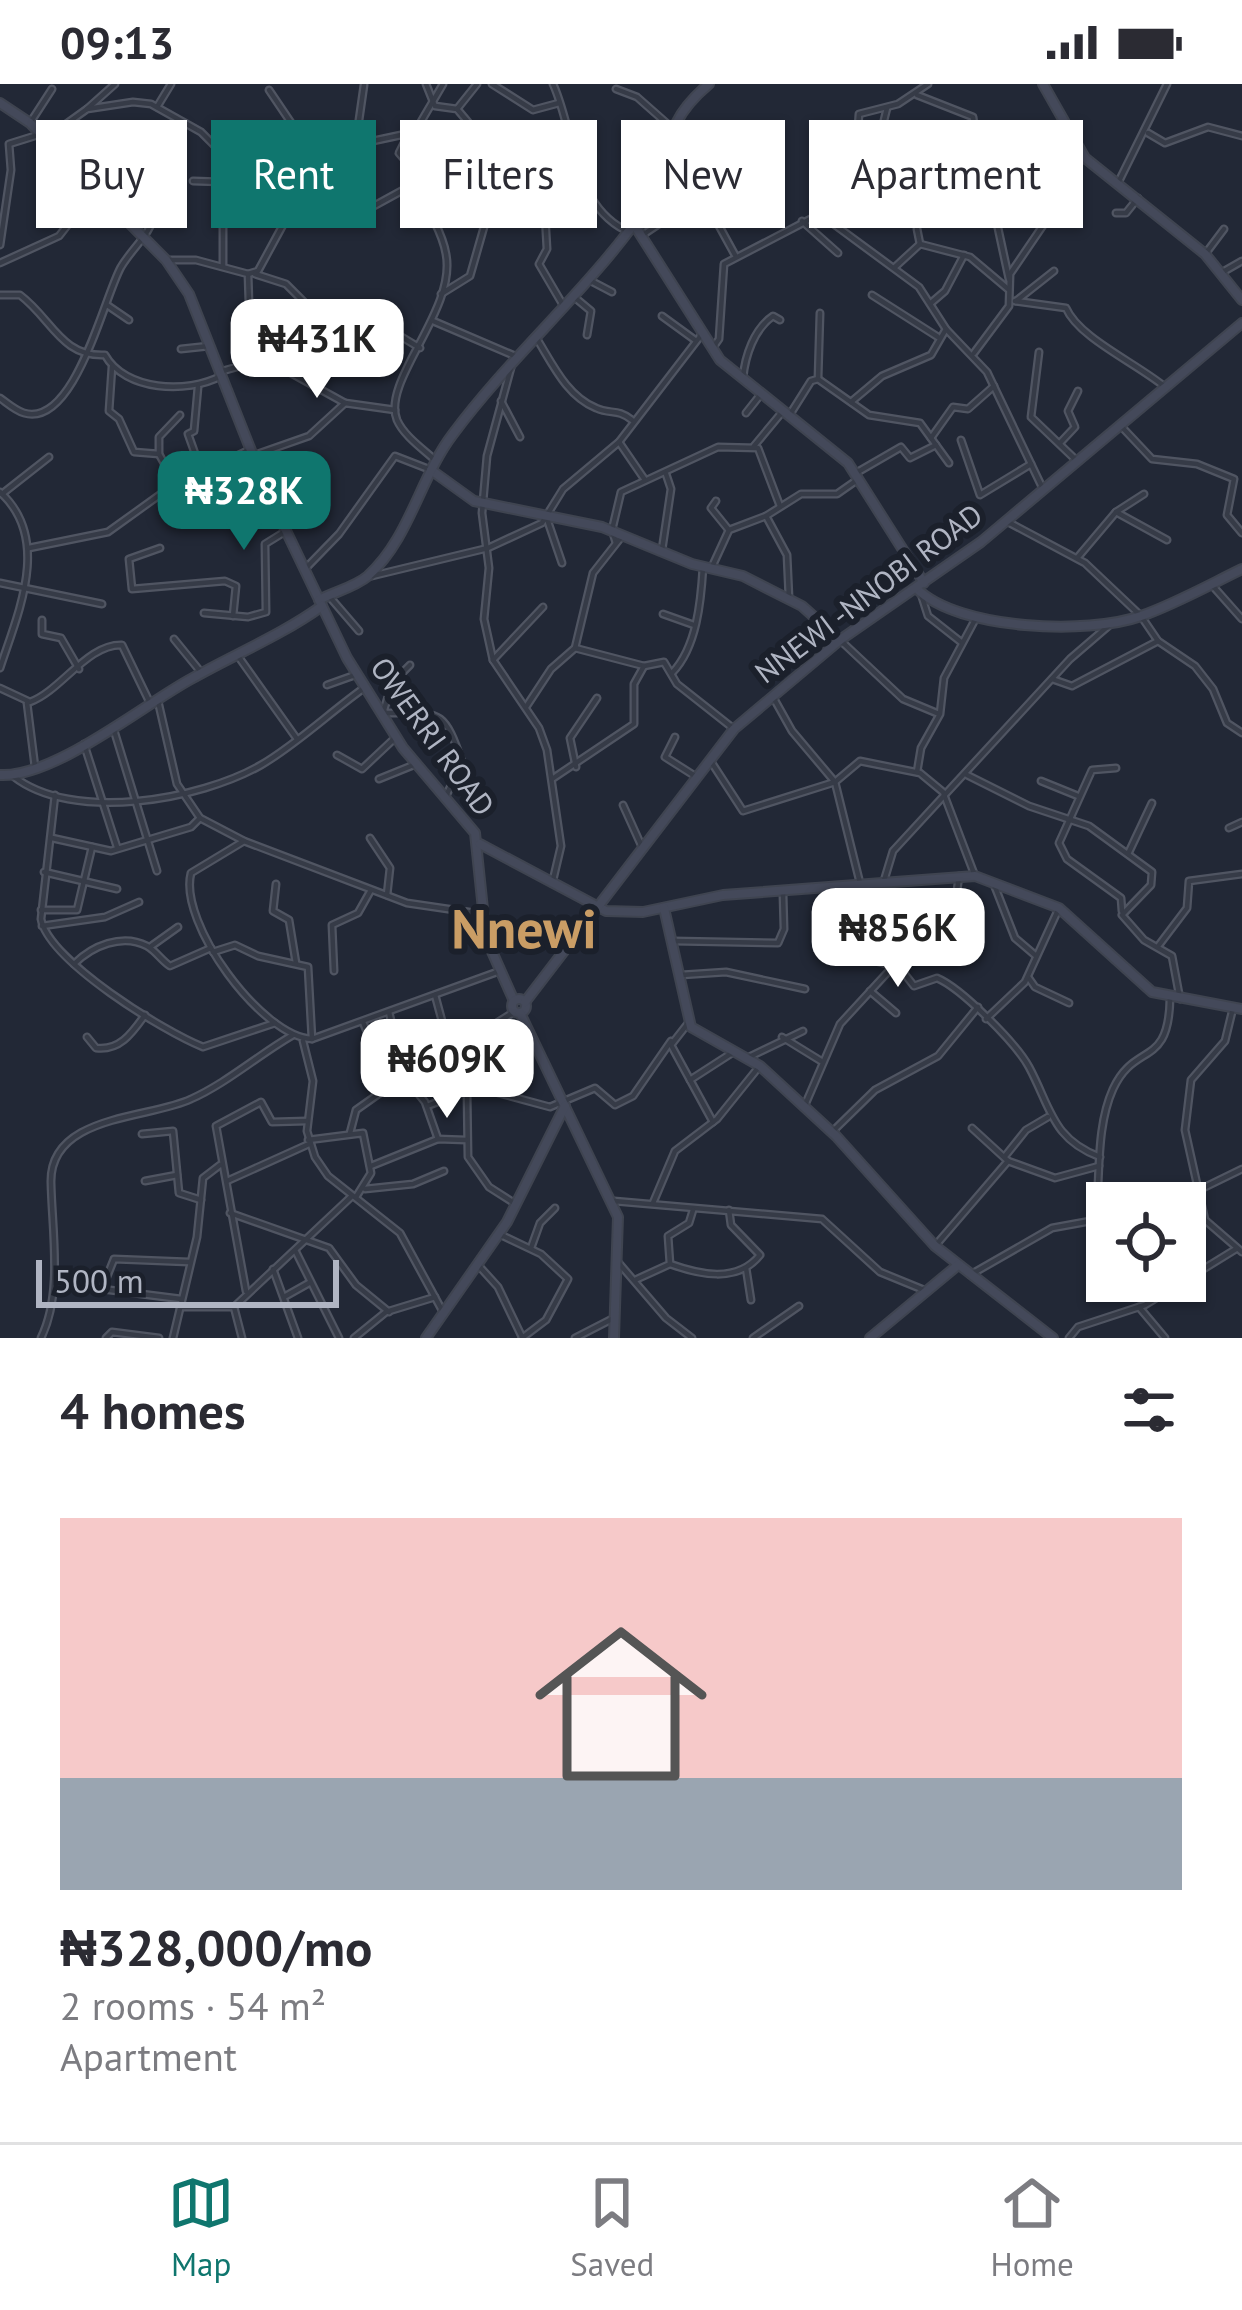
<!DOCTYPE html>
<meta charset="utf-8">
<style>
:root{--surface:#fff;--page:#f7f7f7;--text:#2b2b33;--muted:#7c7c81;--line:#e1e1e2;--accent:#0f766e}
body{margin:0;font-family:"PT Sans",sans-serif;background:var(--page);color:var(--text);height:100vh;display:flex;flex-direction:column;font-size:45px;white-space:nowrap}
*{box-sizing:border-box;margin:0}
p{font-size:39px;color:var(--muted)}
.icon{flex:none;width:66px;height:66px;fill:none;stroke:currentColor;stroke-width:2;stroke-linecap:round;stroke-linejoin:round}
.map{position:relative;height:1254px;overflow:hidden}
.sheet{display:flex;flex-direction:column;background:var(--surface);flex:1}
.sheet>*{flex:none}
.top-card{position:absolute;left:36px;top:36px;width:1170px;height:108px;display:flex;gap:24px}
.tools{position:absolute;left:1086px;top:1098px;display:grid;gap:24px}
.tools a{display:grid;place-items:center;width:120px;height:120px;border-radius:0px;background:var(--surface);box-shadow:0 3px 9px #0004;font-size:60px}
.scale{position:absolute;left:36px;bottom:30px;width:303px;box-sizing:border-box;padding-left:12px;border:6px solid #b0b5c3;border-top:0;font-size:33px;line-height:42px;white-space:nowrap;color:#b0b5c3;-webkit-text-stroke:9px #1b202b;paint-order:stroke}
.price{position:absolute;translate:-50% -102px;padding:0 27px;border-radius:24px;background:#fff;color:#222;font-size:39px;line-height:78px;filter:drop-shadow(0 3px 6px #0008)}
.price::after{content:'';position:absolute;left:50%;top:72px;width:36px;height:27px;margin-left:-18px;background:inherit;clip-path:polygon(0 0,100% 0,50% 100%)}
.price.active{background:var(--accent);color:#fff}
ul{padding:0;list-style:none}
li{display:grid;align-content:center;gap:24px;height:636px;padding:0 60px}
li span{display:grid;place-items:center;height:372px;border-radius:0px;color:#555}
li>.icon{margin-inline-start:auto}
span .icon{width:216px;height:216px;fill:#fffc;stroke-width:1}
li b{font-size:51px}
h2{display:flex;justify-content:space-between;align-items:center;height:144px;padding:0 60px;font-size:51px}
.chip{padding:0 42px;border-radius:0px;background:var(--surface);box-shadow:0 3px 9px #0004;font-size:42px;line-height:108px}
.chip.active{background:var(--accent);color:#fff}
.status{display:flex;justify-content:space-between;align-items:center;height:84px;padding:0 60px;background:var(--surface);direction:ltr}
.status svg{height:33px;fill:currentColor}
.dock{display:flex;justify-content:space-around;align-items:center;height:168px;border-top:3px solid var(--line);background:var(--surface);font-size:33px;color:var(--muted)}
.dock a{display:grid;justify-items:center;gap:6px}
.dock .active{color:var(--accent)}
.map>svg:first-child{display:block}
.lines{fill:none;stroke-linecap:round;stroke-linejoin:round}
.street-casing{stroke:#505562;stroke-width:9}
.secondary-casing{stroke:#3f4450;stroke-width:12}
.street{stroke:#363b47;stroke-width:4.5}
.secondary{stroke:#44495a;stroke-width:8}
.labels{text-anchor:middle;stroke-width:12;stroke-linejoin:round;paint-order:stroke}
.street-label{font-size:30px;fill:#b0b5c3;stroke:#1b202b}
.town-label{font-size:54px;font-weight:bold;fill:#ca9d65;stroke:#1b202b}
</style>
<div class="status"><b>09:13</b><svg viewBox="0 0 49 12"><path d="M0 12V9h3v3zM5 12V6h3v6zM10 12V3h3v9zM15 12V0h3v12zM26 1h20v11H26zM47 4h2v5h-2z"/></svg></div>
<div class="map">
<svg width="1242" height="1254" viewBox="0 0 1242 1254">
<rect width="100%" height="100%" fill="#222836"/>
<g class="lines">
<defs>
<g id="street">
<polyline points="426,0 434,20"/>
<polyline points="492,0 533,26 559,19"/>
<path d="M553,0c22,48 19,119 72,146"/>
<polyline points="616,5 637,13 671,43"/>
<polyline points="269,6 300,52 315,92"/>
<polyline points="917,11 973,33 978,68 1008,67 1010,83 995,98 993,121 1009,195"/>
<polyline points="435,22 457,25 468,38 524,125 549,130 573,106 584,104"/>
<polyline points="157,23 171,0"/>
<polyline points="87,25 115,0"/>
<polyline points="457,25 477,0"/>
<polyline points="30,39 52,5"/>
<polyline points="415,49 429,68"/>
<polyline points="1148,49 1165,59 1208,43 1242,52"/>
<polyline points="408,51 399,69 423,97"/>
<polyline points="48,53 87,25 133,18 151,20 201,48 216,63 223,83 223,182"/>
<polyline points="356,57 364,1"/>
<polyline points="631,58 663,73"/>
<polyline points="859,62 878,61 887,24"/>
<polyline points="1010,76 1035,87 1046,104"/>
<polyline points="314,94 353,127 372,123 458,76 505,68 518,78"/>
<polyline points="193,97 223,98"/>
<polyline points="1118,99 1167,0"/>
<path d="M414,102c12,20 28,45 32,68 11,56 -65,127 -49,166 7,16 26,29 39,41"/>
<polyline points="261,103 289,127"/>
<polyline points="544,104 559,120"/>
<polyline points="655,111 674,130"/>
<polyline points="429,128 466,131 514,115"/>
<polyline points="1116,129 1126,129 1138,114"/>
<polyline points="820,130 919,203 946,245 987,288 1043,405"/>
<polyline points="545,131 547,165 539,180 563,221"/>
<polyline points="802,137 838,169"/>
<polyline points="917,145 920,160"/>
<polyline points="641,152 674,130 712,129 735,171"/>
<polyline points="920,160 970,173 1008,205"/>
<polyline points="0,161 11,86 9,60 41,50"/>
<polyline points="1206,169 1224,145"/>
<polyline points="169,176 196,176 248,190 251,279 219,288"/>
<polyline points="0,179 59,152 81,124 133,103 139,86 132,69"/>
<polyline points="895,183 920,160"/>
<polyline points="1221,189 1242,177"/>
<polyline points="248,190 258,187 290,128 340,64 415,48 443,0"/>
<polyline points="255,190 286,200 312,226 367,232 420,264"/>
<polyline points="591,197 612,208"/>
<polyline points="441,210 470,192 490,122"/>
<path d="M0,211h20c32,24 41,62 85,60 20,36 82,39 116,21"/>
<polyline points="872,211 938,253"/>
<polyline points="573,212 591,227 587,251"/>
<path d="M1015,217l51,7c13,30 70,55 99,79"/>
<polyline points="1016,217 1054,187"/>
<polyline points="931,219 945,207 964,171"/>
<polyline points="107,221 129,236"/>
<polyline points="662,232 695,256"/>
<polyline points="433,237 515,272"/>
<path d="M537,255c16,26 30,57 59,69 15,7 21,0 36,12"/>
<polyline points="181,265 209,262"/>
<polyline points="712,265 719,255 724,180 820,130 854,97 859,30 898,20 928,0"/>
<polyline points="1039,268 1031,333 1077,377"/>
<polyline points="974,269 1009,222 1010,190 1044,140 1040,114 1052,95 1085,74"/>
<polyline points="512,280 487,372 482,429 489,484 484,535 493,576 539,644 547,666 561,762 553,796"/>
<polyline points="112,283 109,327 119,335 134,368 159,370"/>
<polyline points="252,283 289,288 345,319"/>
<path d="M743,294c2,-22 11,-49 30,-62l7,4"/>
<polyline points="818,295 869,331 920,339 949,379"/>
<polyline points="198,303 194,347 188,350 202,389"/>
<path d="M0,314c7,5 16,13 24,15 51,15 80,-116 97,-146 12,-20 28,-31 35,-54 7,-21 0,-42 8,-64"/>
<polyline points="501,317 520,353"/>
<polyline points="851,318 882,292 931,271 946,245"/>
<polyline points="746,329 761,310"/>
<polyline points="789,332 811,297 818,295 820,229"/>
<polyline points="1120,341 1152,375 1197,380 1234,395 1227,431 1242,449"/>
<polyline points="931,354 953,323 968,325 994,302"/>
<polyline points="961,356 980,411 1031,380"/>
<polyline points="619,358 645,396"/>
<polyline points="1060,359 1075,343 1068,327 1078,307"/>
<polyline points="754,362 783,327"/>
<polyline points="252,372 309,352 345,319 395,326"/>
<polyline points="856,389 901,363 910,374 936,361"/>
<polyline points="176,401 159,370 159,353 180,331"/>
<path d="M0,408c52,47 18,121 0,176"/>
<polyline points="2,410 49,373"/>
<polyline points="217,413 261,393"/>
<polyline points="716,417 711,424 728,445"/>
<polyline points="1116,428 1167,456"/>
<polyline points="766,432 787,471 789,514"/>
<polyline points="547,435 562,479"/>
<polyline points="1008,438 1085,479 1141,532 1158,557 1195,582 1213,605 1227,639 1242,649"/>
<polyline points="616,459 612,446 621,408 718,363 758,364 780,422"/>
<polyline points="29,464 108,448 172,402 249,366"/>
<polyline points="160,464 129,475 132,505 225,497 236,502 233,532"/>
<polyline points="662,466 671,405 666,390"/>
<polyline points="1078,473 1116,428 1144,410"/>
<polyline points="305,485 339,450 395,372 431,386"/>
<polyline points="711,485 729,446 766,432 801,410 837,410 857,396"/>
<polyline points="372,492 488,464 542,439 563,405 619,358 702,250"/>
<polyline points="0,499 102,520"/>
<polyline points="1211,500 1242,535"/>
<polyline points="921,510 928,532 961,558"/>
<polyline points="328,511 359,547"/>
<polyline points="204,529 248,533 266,528 265,460 286,447"/>
<polyline points="663,530 694,541"/>
<polyline points="42,536 42,550 61,554 79,585"/>
<polyline points="174,555 200,587"/>
<polyline points="840,556 903,615 939,630"/>
<polyline points="575,564 644,582 664,578 677,600 734,645"/>
<polyline points="238,572 297,655"/>
<polyline points="493,576 543,523"/>
<path d="M672,589c25,-26 29,-72 31,-106"/>
<polyline points="1052,595 1072,602 1158,557"/>
<polyline points="327,601 355,591"/>
<path d="M0,604l30,14c32,-12 57,-58 92,-57l28,58"/>
<polyline points="773,613 792,647 835,698 860,799"/>
<polyline points="158,617 177,700 200,734 244,757 407,819 482,830"/>
<polyline points="27,619 35,683"/>
<polyline points="526,623 551,585 575,564 593,489 622,452"/>
<polyline points="383,629 392,599 410,581"/>
<path d="M385,629c53,1 58,-8 77,49l-16,34"/>
<polyline points="113,643 157,787"/>
<polyline points="675,653 665,673 695,692"/>
<polyline points="84,660 117,763"/>
<polyline points="337,671 362,685 396,653"/>
<polyline points="710,676 743,727 835,698 860,677 920,689 943,708 975,792"/>
<polyline points="576,683 570,654 597,614"/>
<polyline points="1116,684 1092,686 1059,759 1067,775 1121,814 1122,827"/>
<polyline points="917,688 921,664 940,630 944,594 976,534"/>
<polyline points="967,691 1029,722 1089,742 1152,788 1151,801 1122,831 1144,856 1172,872 1180,915"/>
<path d="M13,692c59,47 187,24 248,-11 36,-21 68,-52 103,-77"/>
<polyline points="379,695 416,680"/>
<polyline points="552,695 634,640 634,600 644,582"/>
<polyline points="1041,697 1078,712"/>
<path d="M55,711l-14,124c8,42 122,112 162,128l72,-24"/>
<polyline points="623,721 642,763"/>
<polyline points="1229,744 1242,738"/>
<polyline points="52,754 111,767 191,743 200,734"/>
<polyline points="370,754 390,784 387,811"/>
<path d="M244,757l-53,32c-13,50 71,164 121,166l185,-67"/>
<polyline points="1128,770 1152,719"/>
<polyline points="44,788 117,805"/>
<polyline points="276,800 273,827 289,836 296,879"/>
<polyline points="883,800 893,767 1070,575 1113,538"/>
<polyline points="995,803 1015,854 1035,871"/>
<polyline points="41,826 77,826 92,763"/>
<polyline points="42,842 105,833 139,818"/>
<path d="M852,854l9,19 39,11 14,18 23,-8c24,10 79,65 92,89 22,41 23,72 71,90"/>
<polyline points="673,857 778,859 784,845 783,810"/>
<polyline points="1159,861 1187,824 1189,797 1242,790"/>
<polyline points="150,863 178,843"/>
<polyline points="213,868 235,861 258,872 308,883 312,955"/>
<path d="M74,880c18,-18 48,-31 73,-18 9,5 14,14 23,20l41,-18"/>
<polyline points="334,887 332,841 358,829 371,806"/>
<polyline points="681,891 726,888 805,905"/>
<polyline points="1028,893 1035,903 1069,919"/>
<polyline points="870,907 896,929"/>
<polyline points="435,911 455,985 467,1007 468,1073 489,1103 514,1119"/>
<polyline points="1233,924 1225,957 1191,996 1185,1046 1205,1136 1242,1168"/>
<polyline points="389,928 404,992 425,1018 438,1055"/>
<polyline points="986,935 1025,898 1059,824"/>
<polyline points="363,938 373,963 397,965"/>
<polyline points="689,938 671,961 713,1038"/>
<path d="M87,953l9,11c24,3 36,-15 49,-33"/>
<polyline points="782,953 821,977"/>
<polyline points="303,957 313,997 307,1047 315,1073 328,1092 400,1149 443,1228"/>
<polyline points="749,973 803,947"/>
<polyline points="690,996 735,967"/>
<polyline points="465,1000 550,1023 595,1004 615,1021 633,1012 671,957"/>
<polyline points="479,1001 487,945 514,928"/>
<polyline points="497,1007 511,965 532,957"/>
<polyline points="805,1021 840,940 956,814 959,792"/>
<polyline points="427,1022 467,1007"/>
<polyline points="832,1048 875,1006 938,972 978,923"/>
<polyline points="350,1049 356,1026 404,992"/>
<polyline points="142,1050 173,1047 179,1109 201,1116"/>
<polyline points="308,1056 363,1049 371,1089 356,1113"/>
<polyline points="1006,1071 1026,1046 1048,1033"/>
<polyline points="1008,1077 1055,1094 1099,1082"/>
<polyline points="371,1082 438,1055 466,1056"/>
<polyline points="145,1097 177,1091"/>
<polyline points="227,1097 309,1060"/>
<polyline points="365,1105 413,1100 444,1087"/>
<polyline points="614,1117 822,1135 880,1188 924,1206"/>
<polyline points="653,1119 675,1067 717,1035 758,984"/>
<polyline points="1152,1119 1199,1106 1242,1085"/>
<polyline points="230,1129 329,1164 356,1201 389,1228"/>
<path d="M1095,1138c6,-42 0,-93 18,-133 22,-48 56,-20 57,-91"/>
<polyline points="499,1150 541,1170 568,1195 546,1236 522,1254"/>
<polyline points="935,1162 1008,1077 972,1044"/>
<polyline points="531,1164 540,1139 555,1124"/>
<polyline points="296,1168 339,1254"/>
<polyline points="617,1177 666,1234 692,1254"/>
<path d="M670,1180c28,10 67,20 90,-9l-29,-30 -2,-15"/>
<polyline points="479,1182 498,1203 522,1253"/>
<polyline points="746,1184 751,1216"/>
<polyline points="273,1185 298,1254"/>
<polyline points="970,1191 1052,1144 1107,1134"/>
<polyline points="635,1196 670,1180 668,1152 689,1139 693,1126"/>
<polyline points="246,1207 216,1042 261,1018 272,1038 307,1037"/>
<polyline points="284,1213 309,1199"/>
<polyline points="181,1215 102,1205 114,1175 189,1178"/>
<polyline points="180,1223 234,1223 352,1112"/>
<polyline points="234,1223 242,1254"/>
<polyline points="1139,1223 1165,1254"/>
<path d="M41,1254c22,-45 11,-107 10,-155 -2,-69 99,-64 140,-84 36,-16 67,-44 102,-64"/>
<polyline points="106,1254 112,1248 159,1254"/>
<polyline points="173,1254 197,1153 203,1094 220,1081"/>
<polyline points="354,1254 386,1228 435,1213"/>
<polyline points="575,1254 612,1235"/>
<polyline points="753,1254 799,1222"/>
<polyline points="1069,1254 1078,1243 1145,1221 1236,1165"/>
</g>
<g id="secondary">
<polyline points="1043,0 1085,74 1205,170 1242,216"/>
<polyline points="0,19 30,39 166,176 189,210 267,407 347,574 403,664 475,749 486,854 514,917"/>
<polyline points="635,142 720,276 848,379 924,499"/>
<polyline points="431,386 474,417 602,443 692,480 743,492 802,522 840,556"/>
<path d="M917,505c42,41 171,46 224,27 34,-12 68,-31 101,-47"/>
<path d="M319,516c15,-8 36,-13 49,-24 42,-38 52,-99 85,-142 61,-82 139,-147 196,-231 32,-45 2,-70 60,-119"/>
<path d="M0,691c54,3 143,-70 191,-96 44,-25 89,-43 131,-73"/>
<polyline points="480,760 606,827 643,828 723,811 975,792 1059,824 1152,908 1242,925"/>
<polyline points="664,824 691,943 760,982 836,1052 935,1162 1053,1254"/>
<circle cx="519" cy="922" r="7"/>
<polyline points="525,918 734,645 840,556 981,458 1242,239"/>
<polyline points="520,929 618,1133 614,1254"/>
<polyline points="426,1254 507,1138 565,1022"/>
<polyline points="870,1254 958,1181"/>
</g>
</defs>
<use href="#street" class="street-casing"/>
<use href="#secondary" class="secondary-casing"/>
<use href="#street" class="street"/>
<use href="#secondary" class="secondary"/>
</g>
<g class="labels">
<g class="street-label">
<text transform="translate(869 510) rotate(-37)" y="10">NNEWI -NNOBI ROAD</text>
<text transform="translate(432 653) rotate(54)" y="10">OWERRI ROAD</text>
</g>
<g class="town-label">
<text x="524" y="864">Nnewi</text>
</g>
</g>
</svg>
<div class="tools">
<a><svg class="icon" aria-label="locate" viewBox="0 0 24 24"><circle cx="12" cy="12" r="6"/><path d="M12 2v4M12 18v4M2 12h4M18 12h4"/></svg></a>
</div>
<div class="scale">500 m</div>
<b class="price" style="left:317px;top:317px">₦431K</b>
<b class="price active" style="left:244px;top:469px">₦328K</b>
<b class="price" style="left:898px;top:906px">₦856K</b>
<b class="price" style="left:447px;top:1037px">₦609K</b>
<div class="top-card">
<a class="chip">Buy</a>
<a class="chip active">Rent</a>
<a class="chip">Filters</a>
<a class="chip">New</a>
<a class="chip">Apartment</a>
</div>
</div>
<section class="sheet">
<h2>4 homes<svg class="icon" aria-label="filters" viewBox="0 0 24 24"><path d="M4 7h16M4 17h16"/><circle cx="9" cy="7" r="2"/><circle cx="15" cy="17" r="2"/></svg></h2>
<ul>
<li><span style="background:linear-gradient(#f6c9c9 70%,#9aa5b1 0)"><svg class="icon" aria-label="home" viewBox="0 0 24 24"><path d="M3 11l9-7 9 7M6 9v11h12V9"/></svg></span><div><b>₦328,000/mo</b><p>2 rooms · 54 m²</p><p>Apartment</p></div></li>
</ul>
</section>
<nav class="dock">
<a class="active"><svg class="icon" aria-label="map" viewBox="0 0 24 24"><path d="M3 6l6-2 6 2 6-2v14l-6 2-6-2-6 2zM9 4v14M15 6v14"/></svg>Map</a>
<a><svg class="icon" aria-label="saved" viewBox="0 0 24 24"><path d="M7 4h10v16l-5-4-5 4z"/></svg>Saved</a>
<a><svg class="icon" aria-label="home" viewBox="0 0 24 24"><path d="M3 11l9-7 9 7M6 9v11h12V9"/></svg>Home</a>
</nav>
